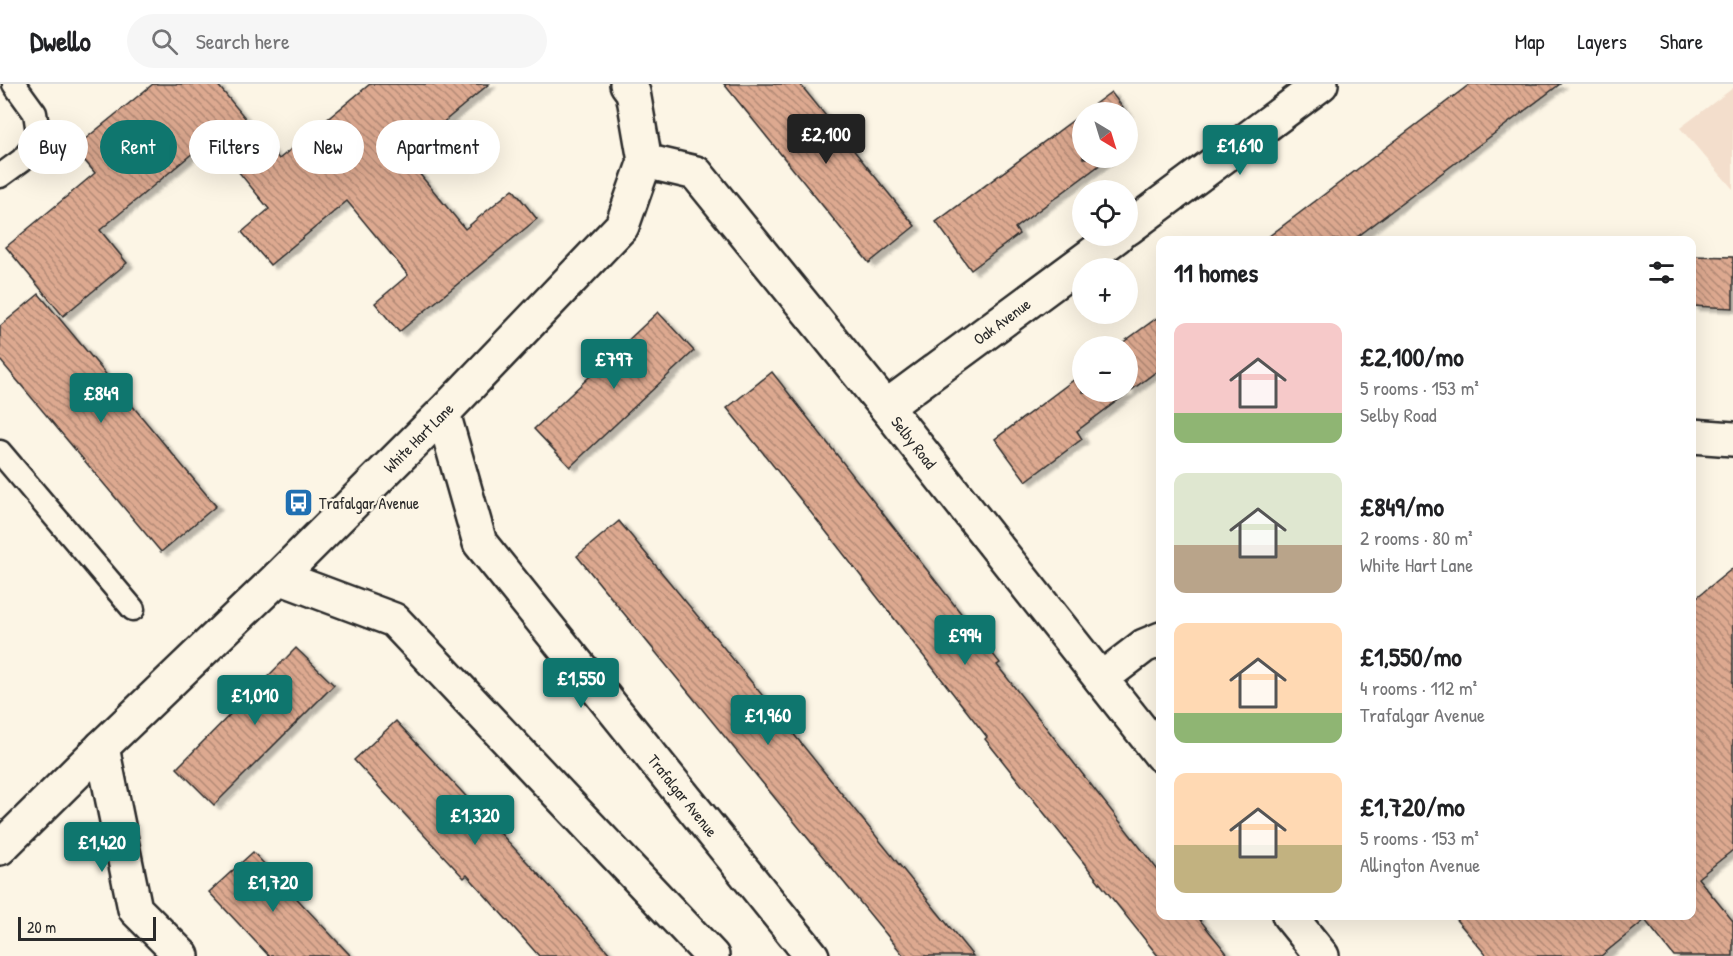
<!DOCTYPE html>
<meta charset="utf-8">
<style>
:root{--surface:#fff;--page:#f6f6f6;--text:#202124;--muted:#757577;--line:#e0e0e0;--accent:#0f766e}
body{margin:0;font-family:"Patrick Hand",sans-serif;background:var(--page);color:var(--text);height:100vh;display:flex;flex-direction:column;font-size:22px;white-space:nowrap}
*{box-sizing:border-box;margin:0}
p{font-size:20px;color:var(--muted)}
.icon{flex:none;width:33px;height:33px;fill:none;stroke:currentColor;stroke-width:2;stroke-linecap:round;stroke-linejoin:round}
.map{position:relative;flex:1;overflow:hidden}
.side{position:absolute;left:1156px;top:152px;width:540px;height:684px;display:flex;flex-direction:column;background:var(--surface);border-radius:12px;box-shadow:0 6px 24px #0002}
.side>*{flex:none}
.guide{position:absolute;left:18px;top:36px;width:570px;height:54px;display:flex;gap:12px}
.needle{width:39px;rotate:142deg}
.tools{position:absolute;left:1072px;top:18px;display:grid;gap:12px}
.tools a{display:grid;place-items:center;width:66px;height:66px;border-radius:50%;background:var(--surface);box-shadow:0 6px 24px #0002;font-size:30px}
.scale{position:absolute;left:18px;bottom:15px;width:138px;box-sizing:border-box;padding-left:6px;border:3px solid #2b2b2b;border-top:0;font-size:16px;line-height:21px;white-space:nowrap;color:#2b2b2b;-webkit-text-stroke:4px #fcf5e5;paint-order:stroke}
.price{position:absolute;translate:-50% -51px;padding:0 14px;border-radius:6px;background:var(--accent);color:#fff;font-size:20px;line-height:39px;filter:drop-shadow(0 2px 3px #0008)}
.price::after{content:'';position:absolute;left:50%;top:36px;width:18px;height:14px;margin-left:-9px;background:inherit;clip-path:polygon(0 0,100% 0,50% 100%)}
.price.on{background:#222;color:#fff}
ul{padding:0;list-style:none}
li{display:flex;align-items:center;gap:18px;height:150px;padding:0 18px}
li span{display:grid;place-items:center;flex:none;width:168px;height:120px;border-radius:12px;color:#555}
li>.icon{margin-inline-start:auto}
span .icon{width:72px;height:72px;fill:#fffc;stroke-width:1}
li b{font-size:26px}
h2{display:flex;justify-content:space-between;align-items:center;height:72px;padding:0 18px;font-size:26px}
.pill{padding:0 21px;border-radius:27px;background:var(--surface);box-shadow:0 6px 24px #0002;font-size:21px;line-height:54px}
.pill.on{background:var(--accent);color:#fff}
header{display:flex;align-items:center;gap:36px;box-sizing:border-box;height:84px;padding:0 30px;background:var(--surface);border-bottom:2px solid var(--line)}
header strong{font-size:28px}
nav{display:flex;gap:33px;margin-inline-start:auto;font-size:21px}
.search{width:420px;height:54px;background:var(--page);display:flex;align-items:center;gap:15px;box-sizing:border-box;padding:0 21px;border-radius:33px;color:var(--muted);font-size:22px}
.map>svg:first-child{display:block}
.built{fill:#f3decc}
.building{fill:url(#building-back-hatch);stroke:#2b2b2b;stroke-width:1.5;filter:url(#shadow)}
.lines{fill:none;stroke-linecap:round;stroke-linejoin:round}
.service-casing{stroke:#2b2b2b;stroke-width:27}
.minor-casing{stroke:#2b2b2b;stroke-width:38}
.service{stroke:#fcf5e5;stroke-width:22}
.minor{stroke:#fcf5e5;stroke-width:33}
.labels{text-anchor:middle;stroke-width:5;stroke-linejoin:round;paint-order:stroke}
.street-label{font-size:16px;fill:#2b2b2b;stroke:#fcf5e5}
.poi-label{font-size:16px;fill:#2b2b2b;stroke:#fcf5e5;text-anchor:start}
</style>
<header>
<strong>Dwello</strong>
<div class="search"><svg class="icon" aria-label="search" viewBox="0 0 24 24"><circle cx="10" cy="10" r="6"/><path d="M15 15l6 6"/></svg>Search here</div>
<nav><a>Map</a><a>Layers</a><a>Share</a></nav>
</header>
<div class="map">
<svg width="1733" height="872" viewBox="0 0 1733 872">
<defs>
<pattern id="building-back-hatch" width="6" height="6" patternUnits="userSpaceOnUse" patternTransform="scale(1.5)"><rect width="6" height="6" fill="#dda990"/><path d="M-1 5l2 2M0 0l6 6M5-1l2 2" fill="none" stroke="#b38a76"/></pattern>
<filter id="shadow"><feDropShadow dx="6" dy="4" stdDeviation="1.5" flood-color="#0004"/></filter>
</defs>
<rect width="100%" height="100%" fill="#fcf5e5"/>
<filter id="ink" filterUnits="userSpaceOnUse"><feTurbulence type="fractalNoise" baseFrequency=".0167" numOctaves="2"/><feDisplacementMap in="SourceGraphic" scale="12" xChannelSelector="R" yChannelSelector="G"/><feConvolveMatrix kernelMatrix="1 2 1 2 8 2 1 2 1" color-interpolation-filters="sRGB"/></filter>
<g filter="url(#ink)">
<polygon class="built" points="1733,4 1733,105 1680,44"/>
<g class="building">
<polygon points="153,0 217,0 279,75 370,0 489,0 404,71 465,145 513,105 537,135 399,248 375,219 408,191 347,117 270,181 242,148 269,125 211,54 100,146 127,179 63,232 6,163 95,89 74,64"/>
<polygon points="724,0 800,0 915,142 869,179"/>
<polygon points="1470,0 1560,0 1353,156 1264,156"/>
<polygon points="1111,8 1126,28 1084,28"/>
<polygon points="1083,29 1083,74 1109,74 1015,144 1019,150 971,186 936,138"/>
<polygon points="1692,172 1733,173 1733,224 1692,222"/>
<polygon points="39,210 216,422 161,468 0,276 0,242"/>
<polygon points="658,228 694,267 570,383 534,345"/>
<polygon points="1161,231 1161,284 1077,347 1082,355 1026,397 995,355 1083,289 1083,308 1128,308 1128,262 1118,262"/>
<polygon points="772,288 1000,579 997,581 1161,790 1161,831 1196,831 1229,872 1158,872 985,655 987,653 824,445 727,324"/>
<polygon points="619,437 724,564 973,872 904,872 577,472"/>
<polygon points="1733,484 1733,766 1698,794 1733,837 1733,872 1674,872 1645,836 1601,872 1487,872 1452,831 1692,831 1692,517"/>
<polygon points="296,564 334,601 214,721 177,684"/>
<polygon points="396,637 555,808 612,872 539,872 467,791 464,794 354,676"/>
<polygon points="253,768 351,872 269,872 209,808"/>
</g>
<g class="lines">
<defs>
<g id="service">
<polyline points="0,92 22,76 39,55 35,29 14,0"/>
<polyline points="0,368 133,525"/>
</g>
<g id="minor">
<path id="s1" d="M645,77l51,12 190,234 275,348"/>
<polyline points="1128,144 1321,0"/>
<path id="s2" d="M886,323l231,-171"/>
<path id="s3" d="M443,329l37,130 332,413"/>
<polyline points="1692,352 1733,355"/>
<polyline points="279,493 394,536 712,872"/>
<polyline points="1101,595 1144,562 1161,555"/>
<polyline points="102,663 135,825 182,872"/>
<path id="s4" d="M0,764l102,-101 177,-170 164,-164 179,-187 23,-65 -12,-69 -6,-8"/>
<polyline points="1289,831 1322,872"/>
</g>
</defs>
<use href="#service" class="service-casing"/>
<use href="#minor" class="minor-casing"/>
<use href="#service" class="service"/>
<use href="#minor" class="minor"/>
</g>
</g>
<defs>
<symbol id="bus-square" viewBox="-11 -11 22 22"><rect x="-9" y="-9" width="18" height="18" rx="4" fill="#1f6fb2" stroke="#fcf5e5"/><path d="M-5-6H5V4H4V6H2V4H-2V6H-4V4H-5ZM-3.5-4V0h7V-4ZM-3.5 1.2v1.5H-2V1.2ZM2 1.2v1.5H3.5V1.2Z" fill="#fff"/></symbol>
</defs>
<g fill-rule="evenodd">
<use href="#bus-square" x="282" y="402" width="33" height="33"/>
</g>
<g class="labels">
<g class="street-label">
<text dy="6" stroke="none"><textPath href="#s2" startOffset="144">Oak Avenue</textPath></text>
<text dy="6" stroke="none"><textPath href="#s4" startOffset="586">White Hart Lane</textPath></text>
<text dy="6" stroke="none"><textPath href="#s1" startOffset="399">Selby Road</textPath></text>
<text dy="6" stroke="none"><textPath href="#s3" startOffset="459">Trafalgar Avenue</textPath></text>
</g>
<g class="poi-label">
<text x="319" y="425">Trafalgar Avenue</text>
</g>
</g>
</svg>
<div class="tools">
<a><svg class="needle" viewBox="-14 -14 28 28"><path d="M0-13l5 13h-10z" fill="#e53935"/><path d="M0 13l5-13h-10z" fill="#757577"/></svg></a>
<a><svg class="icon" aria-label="locate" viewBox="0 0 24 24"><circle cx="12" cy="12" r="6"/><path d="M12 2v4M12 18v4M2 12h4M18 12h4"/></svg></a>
<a>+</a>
<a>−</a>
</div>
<div class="scale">20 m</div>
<b class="price on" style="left:826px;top:81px">£2,100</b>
<b class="price" style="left:1240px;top:92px">£1,610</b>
<b class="price" style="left:614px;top:306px">£797</b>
<b class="price" style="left:101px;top:340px">£849</b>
<b class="price" style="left:965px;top:582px">£994</b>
<b class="price" style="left:581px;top:625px">£1,550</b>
<b class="price" style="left:255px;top:642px">£1,010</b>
<b class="price" style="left:768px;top:662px">£1,960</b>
<b class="price" style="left:475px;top:762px">£1,320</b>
<b class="price" style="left:102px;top:789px">£1,420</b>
<b class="price" style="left:273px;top:829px">£1,720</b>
<div class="guide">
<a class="pill">Buy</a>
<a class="pill on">Rent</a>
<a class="pill">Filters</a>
<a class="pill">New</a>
<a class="pill">Apartment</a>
</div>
<section class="side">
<h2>11 homes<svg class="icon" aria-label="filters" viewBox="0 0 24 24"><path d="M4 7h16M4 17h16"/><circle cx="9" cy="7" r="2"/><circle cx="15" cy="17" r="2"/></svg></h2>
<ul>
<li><span style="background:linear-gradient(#f6c9c9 75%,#8fb573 0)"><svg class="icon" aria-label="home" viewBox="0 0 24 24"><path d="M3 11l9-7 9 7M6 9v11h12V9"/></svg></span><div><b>£2,100/mo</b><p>5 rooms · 153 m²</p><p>Selby Road</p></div></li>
<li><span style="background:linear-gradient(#dfe7d0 60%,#b9a48a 0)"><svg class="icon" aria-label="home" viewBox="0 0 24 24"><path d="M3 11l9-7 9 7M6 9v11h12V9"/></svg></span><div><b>£849/mo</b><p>2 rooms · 80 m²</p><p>White Hart Lane</p></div></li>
<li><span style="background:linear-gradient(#ffd9b3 75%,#8fb573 0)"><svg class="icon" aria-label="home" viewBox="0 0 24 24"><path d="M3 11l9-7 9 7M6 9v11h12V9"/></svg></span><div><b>£1,550/mo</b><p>4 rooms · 112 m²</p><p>Trafalgar Avenue</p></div></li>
<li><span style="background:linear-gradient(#ffd9b3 60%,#c2b280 0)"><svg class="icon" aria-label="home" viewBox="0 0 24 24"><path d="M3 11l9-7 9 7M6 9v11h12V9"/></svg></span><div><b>£1,720/mo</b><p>5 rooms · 153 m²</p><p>Allington Avenue</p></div></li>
</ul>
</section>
</div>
